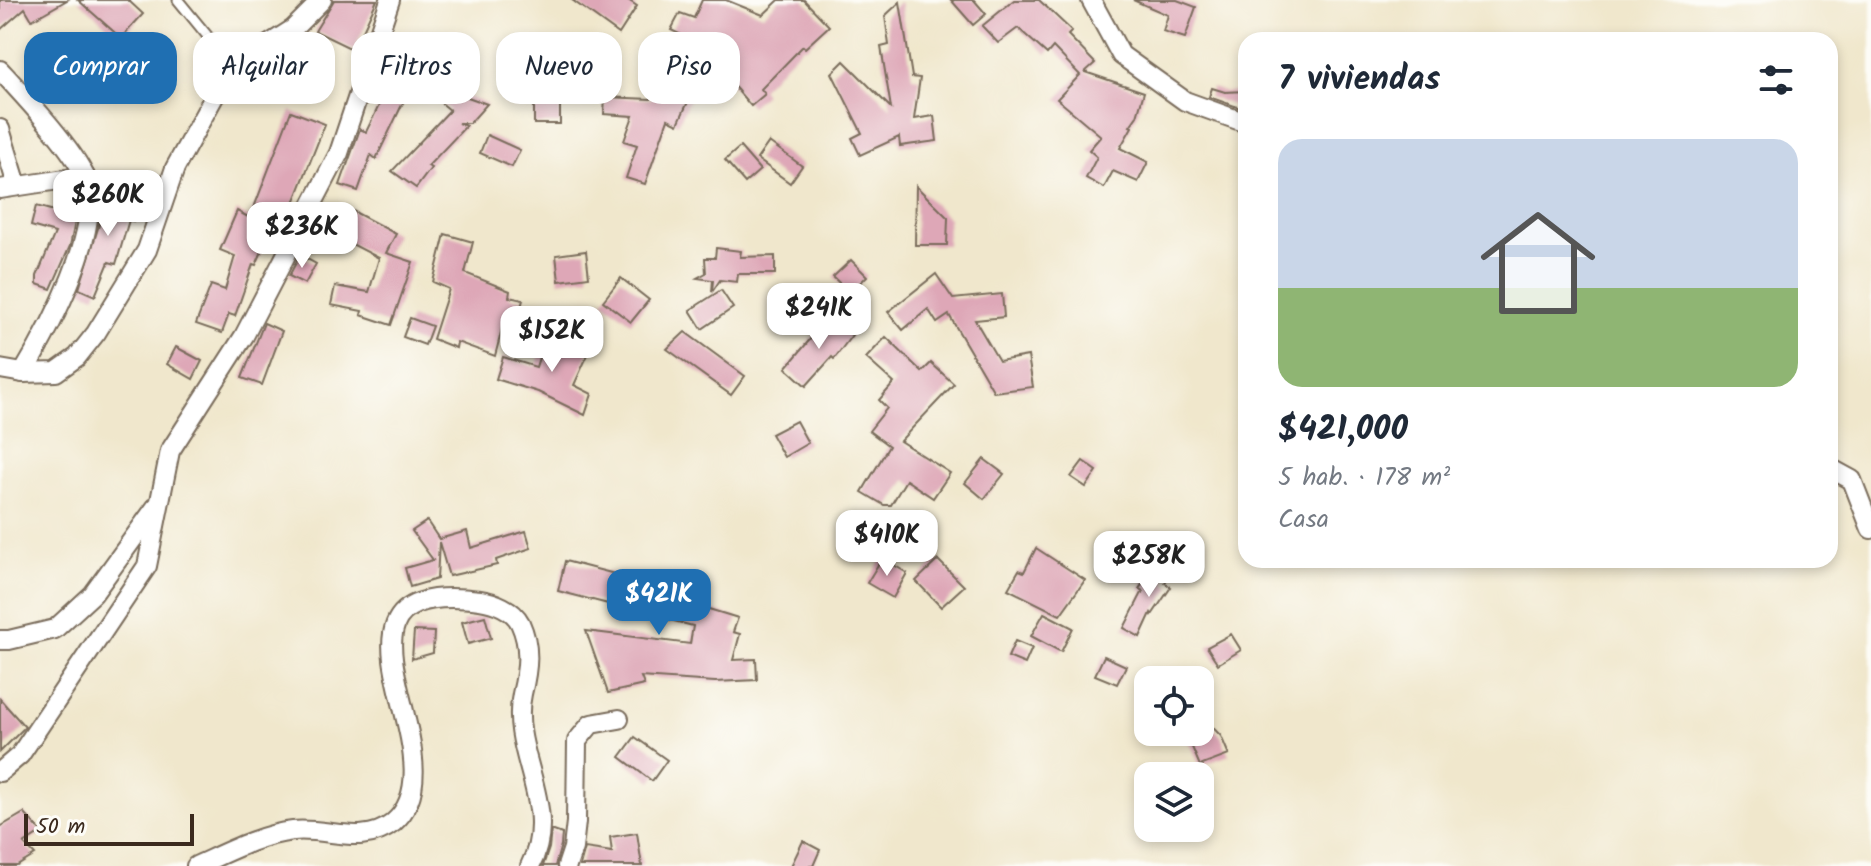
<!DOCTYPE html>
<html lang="es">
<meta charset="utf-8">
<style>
:root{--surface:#fff;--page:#f2f2f3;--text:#1f2937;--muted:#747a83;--line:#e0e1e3;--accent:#1f6fb2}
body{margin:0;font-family:Kalam,sans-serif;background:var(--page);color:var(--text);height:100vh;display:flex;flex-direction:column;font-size:30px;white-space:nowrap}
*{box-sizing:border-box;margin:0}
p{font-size:26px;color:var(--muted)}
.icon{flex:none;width:44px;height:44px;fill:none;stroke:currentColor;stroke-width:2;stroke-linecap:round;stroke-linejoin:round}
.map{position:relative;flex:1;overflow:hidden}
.panel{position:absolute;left:1238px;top:32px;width:600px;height:536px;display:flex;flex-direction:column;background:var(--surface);border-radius:24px;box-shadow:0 4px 12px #0003}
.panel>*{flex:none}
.banner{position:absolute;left:24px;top:32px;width:760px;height:72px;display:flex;gap:16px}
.tools{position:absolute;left:1134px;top:666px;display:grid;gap:16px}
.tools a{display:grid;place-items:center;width:80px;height:80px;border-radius:16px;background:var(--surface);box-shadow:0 4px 12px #0003;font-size:40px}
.scale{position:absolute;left:24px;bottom:20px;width:170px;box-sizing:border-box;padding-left:8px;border:4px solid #3b2a1e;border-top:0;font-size:22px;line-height:28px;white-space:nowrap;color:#3b2a1e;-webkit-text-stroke:6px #fdfcf7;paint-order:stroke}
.price{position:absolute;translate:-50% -68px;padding:0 18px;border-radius:16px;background:#fff;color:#222;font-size:26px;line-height:52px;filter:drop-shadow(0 2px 4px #0008)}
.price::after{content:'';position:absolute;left:50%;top:48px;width:24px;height:18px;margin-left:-12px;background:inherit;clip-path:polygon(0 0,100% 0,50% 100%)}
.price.selected{background:var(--accent);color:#fff}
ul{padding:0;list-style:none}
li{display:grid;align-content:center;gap:16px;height:424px;padding:0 40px}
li+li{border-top:2px solid var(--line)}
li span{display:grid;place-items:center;height:248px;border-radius:24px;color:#555}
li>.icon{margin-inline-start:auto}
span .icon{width:144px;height:144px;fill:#fffc;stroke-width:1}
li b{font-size:34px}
h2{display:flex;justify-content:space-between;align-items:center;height:96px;padding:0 40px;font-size:34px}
.tag{padding:0 28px;border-radius:24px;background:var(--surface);box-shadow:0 4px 12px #0003;font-size:28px;line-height:72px}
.tag.selected{background:var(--accent);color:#fff}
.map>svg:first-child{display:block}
.building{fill:#dea7b7}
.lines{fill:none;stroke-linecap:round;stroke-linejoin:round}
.lane-casing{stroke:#7a6c5b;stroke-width:13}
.street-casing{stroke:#7a6c5b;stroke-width:22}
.lane{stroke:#fff;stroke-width:9}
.street{stroke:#fff;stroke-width:18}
</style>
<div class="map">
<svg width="1871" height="866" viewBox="0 0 1871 866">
<rect width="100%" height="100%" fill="#fdfcf7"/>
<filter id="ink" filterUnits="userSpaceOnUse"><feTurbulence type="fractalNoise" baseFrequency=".0125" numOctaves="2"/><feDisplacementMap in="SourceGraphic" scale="16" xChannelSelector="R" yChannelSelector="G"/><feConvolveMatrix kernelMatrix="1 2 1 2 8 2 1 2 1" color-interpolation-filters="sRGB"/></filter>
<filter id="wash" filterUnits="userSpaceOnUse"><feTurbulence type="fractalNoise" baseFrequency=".006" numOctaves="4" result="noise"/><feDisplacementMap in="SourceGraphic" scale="32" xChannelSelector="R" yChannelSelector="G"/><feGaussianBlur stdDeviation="1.8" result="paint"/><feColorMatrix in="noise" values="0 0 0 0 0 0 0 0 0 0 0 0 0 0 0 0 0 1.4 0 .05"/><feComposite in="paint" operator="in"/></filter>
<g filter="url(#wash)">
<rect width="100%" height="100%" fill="#f0e7cc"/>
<g id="blocks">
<g class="building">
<polygon points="0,0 67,0 32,20 25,8 0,30"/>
<polygon points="78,0 128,0 143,14 121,38"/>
<polygon points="334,0 377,0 354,50 315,31"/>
<polygon points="572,0 628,0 637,6 619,34"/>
<polygon points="702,0 726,0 763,15 779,0 804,0 829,26 805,48 803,46 761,89 765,94 751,106 725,76 688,66 694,41 671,30 680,13 694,18"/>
<polygon points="951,0 974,0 986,14 973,25"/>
<polygon points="1014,0 1039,0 1072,31 1068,35 1095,63 1085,72 1144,92 1137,116 1130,126 1132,127 1120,148 1148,162 1138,182 1113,171 1104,188 1086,178 1097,157 1089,150 1101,136 1057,99 1080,75 1053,47 1047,54 1018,28 998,43 982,26"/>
<polygon points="1133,0 1177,0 1196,7 1185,38 1163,31 1168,15"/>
<polygon points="900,2 912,77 920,78 914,119 934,116 937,141 900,146 899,137 860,155 852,138 862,133 832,73 844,61 891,108 881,47 889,45 885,16"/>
<polygon points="666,68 697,82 678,124 668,119 645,184 626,178 637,145 624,141 633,116 604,114 605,97 651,99"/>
<polygon points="394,75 412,84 376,159 371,155 358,191 340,185 360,129 366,132"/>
<polygon points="452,76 470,90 465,96 487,104 470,123 458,123 466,126 428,166 431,168 416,188 392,171 450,110 414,81 415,78 443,88"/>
<polygon points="1212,88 1225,92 1246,91 1246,110 1209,97"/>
<polygon points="534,100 560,101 560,124 534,124"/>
<polygon points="291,111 325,124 295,200 281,227 274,224 256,265 253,264 235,316 229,314 222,333 196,324 211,285 225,290 235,256 220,250 237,211 250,218"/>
<polygon points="487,135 520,150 512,167 480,153"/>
<polygon points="769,142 802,166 790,183 757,159"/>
<polygon points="740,147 760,170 745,183 725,160"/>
<polygon points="916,186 948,218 947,245 915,245"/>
<polygon points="100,193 136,197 133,221 129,220 116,264 109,262 95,296 79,289 99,225"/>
<polygon points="36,206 76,217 70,246 51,289 37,284 37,276 55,233 31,226"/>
<polygon points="349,209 396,234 386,253 413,262 391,325 361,315 362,311 331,305 335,286 369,292 379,258 344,240"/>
<polygon points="445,234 473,242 465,273 510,291 509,297 523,300 517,320 505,317 495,356 457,342 456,348 433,339 449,289 433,282"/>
<polygon points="716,248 741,251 740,257 775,256 775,274 738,274 737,282 720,280 712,292 713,280 697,278 706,273 705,258 715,258"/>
<polygon points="586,251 589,277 559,281 556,255"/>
<polygon points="300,255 316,264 305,284 289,276"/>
<polygon points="851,260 867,276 850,293 833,277"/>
<polygon points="936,274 953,299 1002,294 1004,317 975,320 999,361 1028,356 1033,387 994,392 949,315 937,323 928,309 903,330 888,312"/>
<polygon points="621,278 649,300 631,322 603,301"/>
<polygon points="721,290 733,308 702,329 690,310"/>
<polygon points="829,317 852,335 834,359 832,357 806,386 786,368"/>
<polygon points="410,318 432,326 425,345 403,337"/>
<polygon points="264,323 282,331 262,385 242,378"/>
<polygon points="685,332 745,376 731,395 667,349"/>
<polygon points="564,337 590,350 574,385 592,394 585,415 538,392 496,379 503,357 536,367 544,342 559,347"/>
<polygon points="886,337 922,372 931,363 954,384 900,441 950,473 933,498 906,480 891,505 884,505 862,492 889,446 869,431 887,408 879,400 894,383 866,358"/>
<polygon points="176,347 202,361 193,379 167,364"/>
<polygon points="796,421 808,443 784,457 771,434"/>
<polygon points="984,459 1004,474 984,499 965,483"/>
<polygon points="1083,461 1097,471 1086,487 1071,477"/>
<polygon points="427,521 439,539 467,531 471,548 526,531 531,548 496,560 497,565 449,576 439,542 437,579 410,587 405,568 433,560 412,531"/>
<polygon points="1036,548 1085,580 1060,615 1008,589 1019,570 1024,572"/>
<polygon points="882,558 907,573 893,598 867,583"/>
<polygon points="938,560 964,586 941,607 916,581"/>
<polygon points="565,561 615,574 611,587 699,606 738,618 733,632 740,634 733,660 756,659 757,680 715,682 641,677 644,685 608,693 586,631 690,644 693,626 558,591"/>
<polygon points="1158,562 1171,569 1165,583 1171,587 1152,615 1151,613 1140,637 1124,628 1143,591 1139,589"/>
<polygon points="1044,613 1073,628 1061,652 1031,636"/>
<polygon points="485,616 491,638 468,644 462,622"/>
<polygon points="414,631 434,632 433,653 412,659"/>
<polygon points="1231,634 1241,650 1218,664 1207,647"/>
<polygon points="1015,641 1032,648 1025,664 1008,657"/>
<polygon points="1104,656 1126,666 1117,684 1095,675"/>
<polygon points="0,699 25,727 0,752"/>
<polygon points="1200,714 1221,736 1229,755 1200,766 1192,747 1179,732 1200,732"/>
<polygon points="635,737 667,760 652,781 620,757"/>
<polygon points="24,813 42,832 24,844 35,855 17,866 0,866 0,827"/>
<polygon points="551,830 562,834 561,845 555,866 543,866 549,848"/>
<polygon points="637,833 642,866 580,866 585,848 612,852 610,837"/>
<polygon points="803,841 820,850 813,866 791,866"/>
</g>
</g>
</g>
<g filter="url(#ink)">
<use href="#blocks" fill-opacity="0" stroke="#7a6c5b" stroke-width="2"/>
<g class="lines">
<defs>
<polyline id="lane" points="178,0 233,67"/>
<g id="street">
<polyline points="1091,0 1121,55 1185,101 1246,123"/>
<path d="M0,70c23,25 73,78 85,107 20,50 -36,153 -62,196l33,-1 21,-15 19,-24 51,-83 28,-82 40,-73 18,-28 60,-38 29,-29"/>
<polyline points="0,129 17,185"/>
<polyline points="0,189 85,176"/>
<polyline points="0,369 23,373"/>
<polyline points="1830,468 1852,480 1871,529"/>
<polyline points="0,640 9,640 55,629 93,594 156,507"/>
<polyline points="0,772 20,755 147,566 170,451 244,336 339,153 390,0"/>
<path d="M196,866c31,-14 63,-31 97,-35 34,-4 70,16 100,-8 76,-64 -96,-246 87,-223 14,2 33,9 40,23 11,24 8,46 2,71 -13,58 39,113 8,172"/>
<polyline points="567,866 573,848 576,822 577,741 591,724 619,719"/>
</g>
</defs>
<use href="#lane" class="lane-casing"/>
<use href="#street" class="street-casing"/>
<use href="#lane" class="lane"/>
<use href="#street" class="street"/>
</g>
</g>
</svg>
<div class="tools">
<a><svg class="icon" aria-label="locate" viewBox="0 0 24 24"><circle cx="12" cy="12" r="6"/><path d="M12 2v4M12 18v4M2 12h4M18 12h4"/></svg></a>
<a><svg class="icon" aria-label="layers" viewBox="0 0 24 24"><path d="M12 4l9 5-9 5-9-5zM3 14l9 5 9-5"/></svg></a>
</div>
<div class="scale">50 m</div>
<b class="price" style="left:108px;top:238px">$260K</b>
<b class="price" style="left:302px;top:270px">$236K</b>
<b class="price" style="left:819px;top:351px">$241K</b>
<b class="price" style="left:552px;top:374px">$152K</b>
<b class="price" style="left:887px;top:578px">$410K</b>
<b class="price" style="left:1149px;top:599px">$258K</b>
<b class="price selected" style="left:659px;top:637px">$421K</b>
<div class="banner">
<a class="tag selected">Comprar</a>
<a class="tag">Alquilar</a>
<a class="tag">Filtros</a>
<a class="tag">Nuevo</a>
<a class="tag">Piso</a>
</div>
<section class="panel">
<h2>7 viviendas<svg class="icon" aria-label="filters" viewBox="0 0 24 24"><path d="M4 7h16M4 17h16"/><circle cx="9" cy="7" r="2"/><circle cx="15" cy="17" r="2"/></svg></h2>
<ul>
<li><span style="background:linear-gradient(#c9d6e8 60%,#8fb573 0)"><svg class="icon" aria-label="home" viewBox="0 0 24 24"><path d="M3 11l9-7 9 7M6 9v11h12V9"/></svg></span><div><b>$421,000</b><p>5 hab. · 178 m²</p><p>Casa</p></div></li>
</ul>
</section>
</div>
